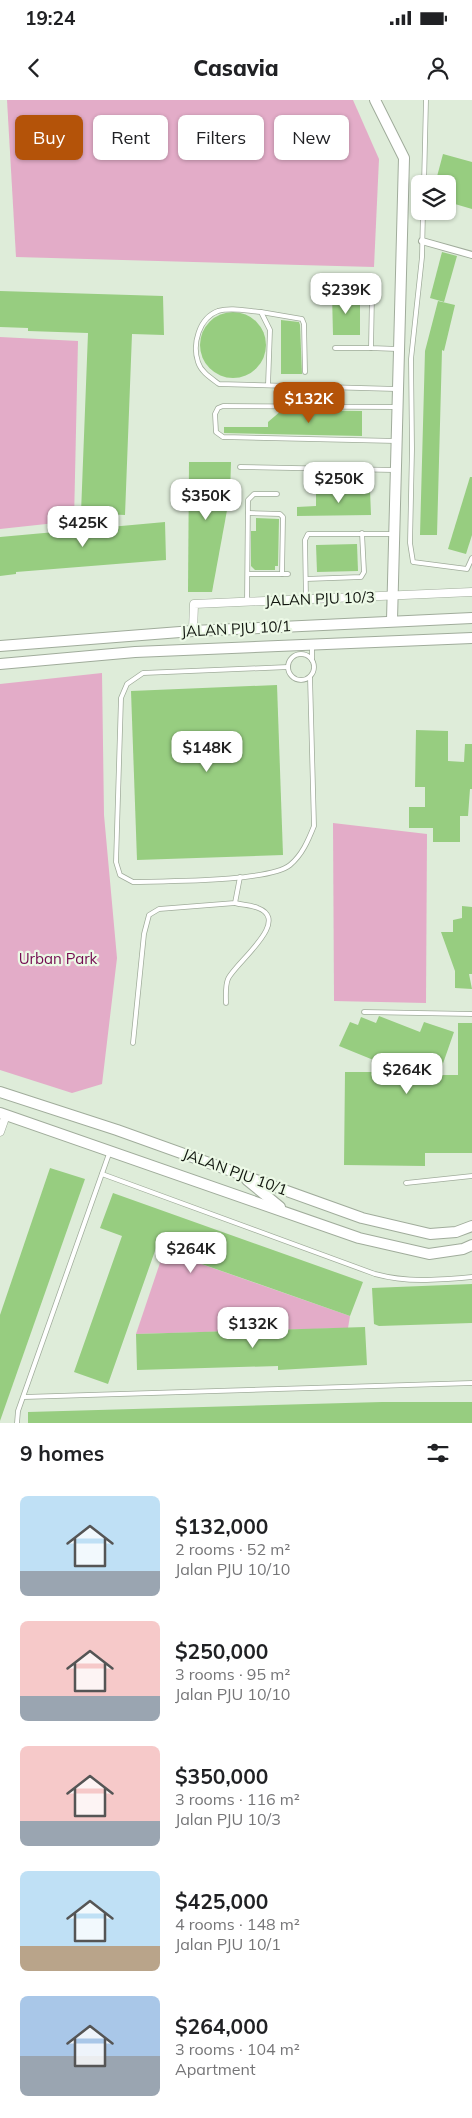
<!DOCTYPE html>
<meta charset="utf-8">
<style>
:root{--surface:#fff;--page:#f2f2f2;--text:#202124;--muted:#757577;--accent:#b45309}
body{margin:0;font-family:Mulish,sans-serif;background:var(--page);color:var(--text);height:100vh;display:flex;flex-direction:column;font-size:19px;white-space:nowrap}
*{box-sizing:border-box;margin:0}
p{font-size:16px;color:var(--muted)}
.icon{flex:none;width:28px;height:28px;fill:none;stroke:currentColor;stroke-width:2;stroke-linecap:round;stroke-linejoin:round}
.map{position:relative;height:1323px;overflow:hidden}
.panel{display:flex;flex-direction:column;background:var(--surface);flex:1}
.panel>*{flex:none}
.hud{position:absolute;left:15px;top:15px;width:442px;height:45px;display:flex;gap:10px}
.buttons{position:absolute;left:411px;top:75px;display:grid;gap:10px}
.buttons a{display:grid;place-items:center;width:45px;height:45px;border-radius:8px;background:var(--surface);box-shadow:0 1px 4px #0004;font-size:25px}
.price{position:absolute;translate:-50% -42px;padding:0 11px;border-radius:10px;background:#fff;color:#222;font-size:16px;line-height:32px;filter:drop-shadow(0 1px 2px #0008)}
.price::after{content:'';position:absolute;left:50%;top:30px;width:15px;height:11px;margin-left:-8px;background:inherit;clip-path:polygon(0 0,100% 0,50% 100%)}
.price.selected{background:var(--accent);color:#fff}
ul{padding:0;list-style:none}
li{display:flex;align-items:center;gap:15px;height:125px;padding:0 20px}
li span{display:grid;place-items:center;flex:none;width:140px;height:100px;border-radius:8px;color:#555}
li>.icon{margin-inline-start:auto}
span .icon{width:60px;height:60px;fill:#fffc;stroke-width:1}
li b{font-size:21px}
h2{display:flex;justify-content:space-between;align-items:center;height:60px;padding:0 20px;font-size:21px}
.tag{padding:0 18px;border-radius:8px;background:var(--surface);box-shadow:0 1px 4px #0004;font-size:18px;line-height:45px}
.tag.selected{background:var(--accent);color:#fff}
.status{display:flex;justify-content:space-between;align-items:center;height:35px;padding:0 25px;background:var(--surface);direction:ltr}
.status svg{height:14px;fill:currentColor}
header{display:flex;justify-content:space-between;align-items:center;height:65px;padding:0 20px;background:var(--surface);font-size:22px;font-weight:800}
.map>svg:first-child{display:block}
.green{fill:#e3acc8}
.building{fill:#97cd80}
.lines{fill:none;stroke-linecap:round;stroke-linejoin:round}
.service-casing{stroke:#a0ac9b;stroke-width:5.5}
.pedestrian-casing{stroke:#a0ac9b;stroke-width:8}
.minor-casing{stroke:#a0ac9b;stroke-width:9}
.tertiary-casing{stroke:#a0ac9b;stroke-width:12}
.service{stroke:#fff;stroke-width:4}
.pedestrian{stroke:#fff;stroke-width:6}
.minor{stroke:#fff;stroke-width:8}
.tertiary{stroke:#fff;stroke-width:10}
.labels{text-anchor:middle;stroke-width:4.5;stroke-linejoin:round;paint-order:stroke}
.street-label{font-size:15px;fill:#11160f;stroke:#ecf9e6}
.park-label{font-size:15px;fill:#730a4f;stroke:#ecf9e6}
</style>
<div class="status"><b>19:24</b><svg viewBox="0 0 49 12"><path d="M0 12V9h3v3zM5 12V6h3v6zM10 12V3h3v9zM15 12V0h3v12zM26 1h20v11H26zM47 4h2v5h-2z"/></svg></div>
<header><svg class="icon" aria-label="back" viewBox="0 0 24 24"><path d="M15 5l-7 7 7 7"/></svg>Casavia<svg class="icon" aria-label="person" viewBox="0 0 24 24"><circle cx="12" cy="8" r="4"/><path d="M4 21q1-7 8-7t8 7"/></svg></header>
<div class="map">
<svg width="472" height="1323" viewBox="0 0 472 1323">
<rect width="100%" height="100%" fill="#deecd9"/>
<g class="green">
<polygon points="7,0 353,0 379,59 374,167 16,157"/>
<polygon points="0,237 78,241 74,421 0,429"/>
<polygon points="102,573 104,715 117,858 102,984 72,993 0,970 0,584"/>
<polygon points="333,723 427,734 426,903 334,901"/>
<polygon points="164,1151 350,1216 348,1228 136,1234"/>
</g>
<g class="building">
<polygon points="443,54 472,62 472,109 448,102 448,84 435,84"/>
<polygon points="442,152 457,156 444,202 430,198"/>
<polygon points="0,191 163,196 164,235 132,234 125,415 81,413 88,233 28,231 28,228 0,227"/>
<polygon points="332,194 360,195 360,235 333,235"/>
<polygon points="438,201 455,205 444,251 442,250 437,435 420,435 425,251"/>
<circle cx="233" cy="245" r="33"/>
<polygon points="281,220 299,222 300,225 302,274 281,274"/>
<polygon points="282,310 362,311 362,336 224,333 224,327 268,327 268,322"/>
<polygon points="189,362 231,362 230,394 212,492 188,492"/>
<polygon points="470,377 472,377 472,435 466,454 448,449"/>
<polygon points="370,390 371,415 297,416 297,407 316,406 316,392"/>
<polygon points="256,418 279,419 278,466 275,466 275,470 255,470 251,466 251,431 256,431"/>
<polygon points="165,422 166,460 16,472 16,474 0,476 0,437"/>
<polygon points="357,444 358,471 317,472 316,445"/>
<polygon points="277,585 283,755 137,760 131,591"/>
<polygon points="416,630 448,631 448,661 464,662 465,644 472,644 472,689 470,689 468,716 460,716 460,742 433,742 433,728 409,728 409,707 425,707 425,687 415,687"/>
<polygon points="462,806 472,807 472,874 469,874 472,889 455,888 455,871 441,832 453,832 453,820 462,818"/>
<polygon points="379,916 420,932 424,922 454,932 439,975 458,975 458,923 472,923 472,1053 425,1053 425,1066 344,1065 345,972 403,972 339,946 350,922 358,925 361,917 376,923"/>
<polygon points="50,1068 85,1079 0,1321 0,1215"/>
<polygon points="113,1093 363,1182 350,1216 156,1148 108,1284 74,1272 122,1136 100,1128"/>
<polygon points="472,1184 472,1223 379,1226 374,1224 372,1188"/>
<polygon points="365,1227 367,1265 278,1270 278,1266 137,1270 136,1234"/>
<polygon points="382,1302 472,1302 472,1323 28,1323 28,1312"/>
</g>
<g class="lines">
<defs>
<g id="service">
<polyline points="424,84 426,0"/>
<polyline points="423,111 422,157 411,259 412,349 410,443 413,462 467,469 472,458"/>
<polyline points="332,190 367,191 372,195 371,248 397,249"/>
<polyline points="261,212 302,219 304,224 305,272"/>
<polyline points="335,248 371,248"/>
<path d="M268,285l2,-55 -9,-18c-14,-1 -30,-5 -43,-1 -19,7 -26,33 -20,51 3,10 13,16 21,22l177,5"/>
<polyline points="396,307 223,306 218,308 215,314 216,332 223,337 396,341"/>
<polyline points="240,367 394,370"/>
<polyline points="248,413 280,414 283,417 282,474"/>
<polyline points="248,474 288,474"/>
<polyline points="306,479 361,477 364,472 362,433"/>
<polyline points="306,499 305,440 308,434 392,434"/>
<polyline points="247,502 248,400 254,394 277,394"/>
<circle cx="301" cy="567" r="13"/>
<polyline points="312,560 312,545"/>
<path d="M288,567l-145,6 -16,11 -6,14 -5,164 4,13 13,7c31,-1 136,0 157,-17 12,-10 18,-24 24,-39l-4,-149"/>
<path d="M226,903c0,-7 -1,-17 2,-24 7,-16 64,-58 30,-71 -7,-3 -16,-3 -23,-5"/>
<polyline points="364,912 472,914"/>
<polyline points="133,943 144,834 149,815 159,809 235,803 240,777"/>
<path d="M102,1074l273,100c33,9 63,6 97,3"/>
<polyline points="406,1083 472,1076"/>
<polyline points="24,1297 472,1283"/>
<polyline points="17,1323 18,1311 110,1051"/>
</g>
<polyline id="pedestrian" points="422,141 472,155"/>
<g id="minor">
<polyline points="193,531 194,504 472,492"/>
<polyline points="0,1032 6,1015"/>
</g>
<g id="tertiary">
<polyline points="375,0 404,58 392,520"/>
<polyline points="0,546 193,531 472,518"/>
<polyline points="0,564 135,552 472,538"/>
<polyline points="0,992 117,1030 362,1118 430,1134 456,1132 472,1126"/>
<polyline points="0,1013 359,1138 429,1154 463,1149 472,1145"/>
<polyline points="247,1080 280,1107"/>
</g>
</defs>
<use href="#service" class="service-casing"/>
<use href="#pedestrian" class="pedestrian-casing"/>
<use href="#minor" class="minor-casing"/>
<use href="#tertiary" class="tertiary-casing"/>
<use href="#service" class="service"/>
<use href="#pedestrian" class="pedestrian"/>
<use href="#minor" class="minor"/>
<use href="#tertiary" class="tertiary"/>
</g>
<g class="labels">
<g class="street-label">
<text transform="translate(320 499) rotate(-2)" y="5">JALAN PJU 10/3</text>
<text transform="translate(236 529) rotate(-3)" y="5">JALAN PJU 10/1</text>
<text transform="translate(235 1072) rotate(20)" y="5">JALAN PJU 10/1</text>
</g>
<g class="park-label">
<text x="58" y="864">Urban Park</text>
</g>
</g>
</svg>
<div class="buttons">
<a><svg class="icon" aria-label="layers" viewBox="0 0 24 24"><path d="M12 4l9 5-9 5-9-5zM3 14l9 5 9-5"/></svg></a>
</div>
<b class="price" style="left:346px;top:215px">$239K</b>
<b class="price selected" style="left:309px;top:324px">$132K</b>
<b class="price" style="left:339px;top:404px">$250K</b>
<b class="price" style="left:206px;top:421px">$350K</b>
<b class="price" style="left:83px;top:448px">$425K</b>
<b class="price" style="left:207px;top:673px">$148K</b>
<b class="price" style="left:407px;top:995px">$264K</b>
<b class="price" style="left:191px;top:1174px">$264K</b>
<b class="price" style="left:253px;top:1249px">$132K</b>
<div class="hud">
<a class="tag selected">Buy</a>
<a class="tag">Rent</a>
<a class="tag">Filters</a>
<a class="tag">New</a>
</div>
</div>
<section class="panel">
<h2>9 homes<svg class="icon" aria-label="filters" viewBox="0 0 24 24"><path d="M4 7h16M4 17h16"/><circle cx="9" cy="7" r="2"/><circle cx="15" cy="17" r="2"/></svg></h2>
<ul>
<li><span style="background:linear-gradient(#bfe0f5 75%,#9aa5b1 0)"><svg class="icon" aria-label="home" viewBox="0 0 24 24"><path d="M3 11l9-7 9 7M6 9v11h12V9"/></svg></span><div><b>$132,000</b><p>2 rooms · 52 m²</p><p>Jalan PJU 10/10</p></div></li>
<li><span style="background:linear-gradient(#f6c9c9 75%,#9aa5b1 0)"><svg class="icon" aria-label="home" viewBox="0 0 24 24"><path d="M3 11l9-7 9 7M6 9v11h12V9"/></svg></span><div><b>$250,000</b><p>3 rooms · 95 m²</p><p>Jalan PJU 10/10</p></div></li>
<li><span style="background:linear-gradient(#f6c9c9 75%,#9aa5b1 0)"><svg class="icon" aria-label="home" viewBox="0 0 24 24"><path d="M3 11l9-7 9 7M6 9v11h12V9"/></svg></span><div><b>$350,000</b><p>3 rooms · 116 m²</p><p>Jalan PJU 10/3</p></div></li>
<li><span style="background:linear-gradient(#bfe0f5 75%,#b9a48a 0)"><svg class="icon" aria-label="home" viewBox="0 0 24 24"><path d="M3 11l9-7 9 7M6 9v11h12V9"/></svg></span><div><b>$425,000</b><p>4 rooms · 148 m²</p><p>Jalan PJU 10/1</p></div></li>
<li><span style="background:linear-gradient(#a9c7e8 60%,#9aa5b1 0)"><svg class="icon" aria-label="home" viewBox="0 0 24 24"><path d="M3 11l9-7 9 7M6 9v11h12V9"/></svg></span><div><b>$264,000</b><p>3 rooms · 104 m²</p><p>Apartment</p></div></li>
</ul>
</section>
